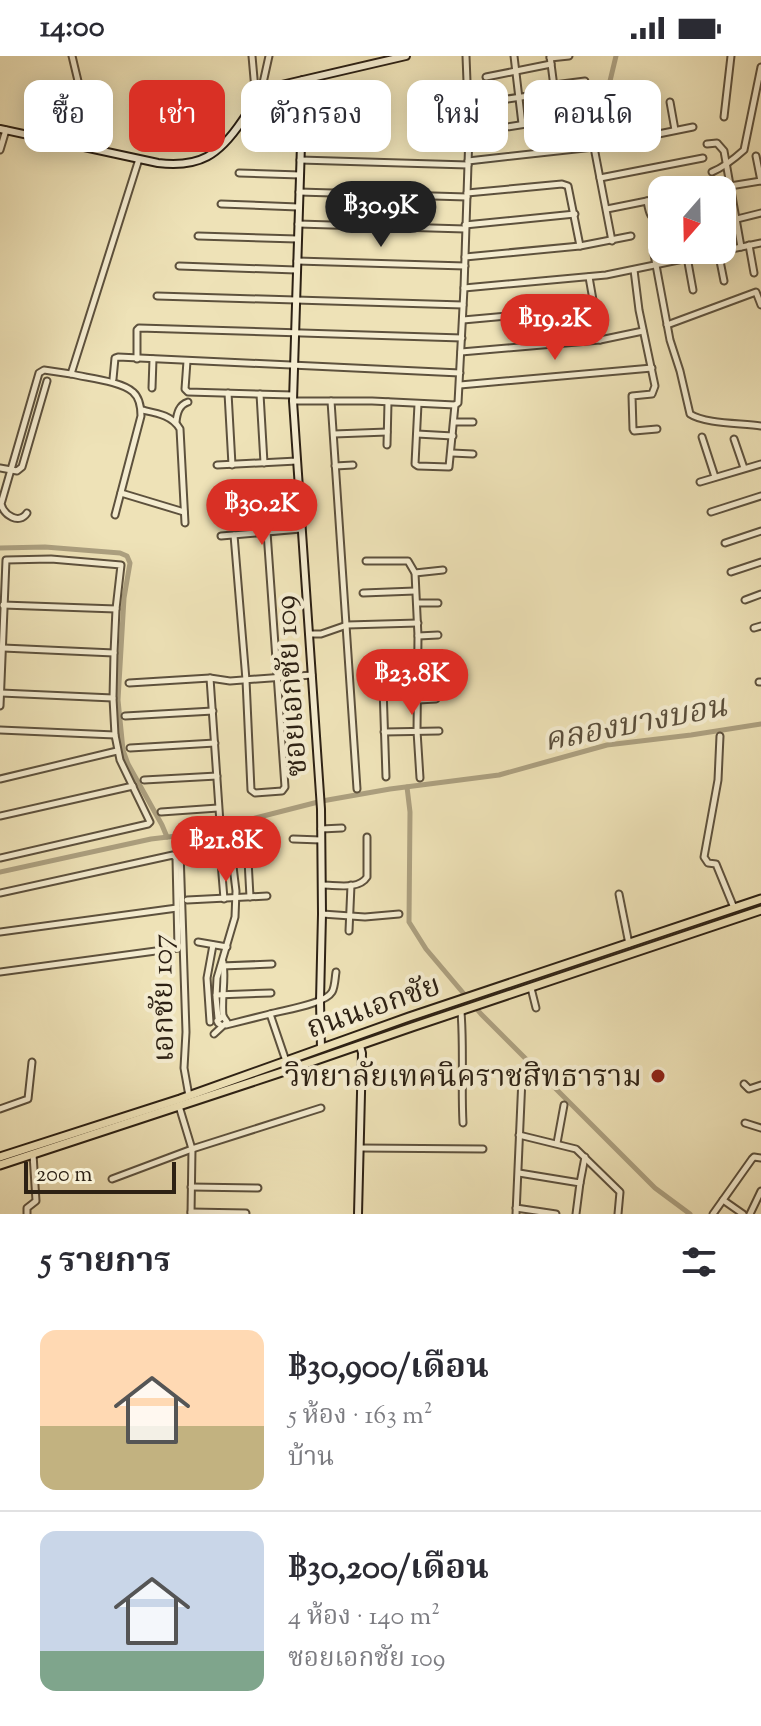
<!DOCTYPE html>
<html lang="th">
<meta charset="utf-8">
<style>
:root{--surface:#fff;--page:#f7f7f7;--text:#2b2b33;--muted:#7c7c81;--line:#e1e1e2;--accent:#d93025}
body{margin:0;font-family:"Sorts Mill Goudy","Noto Serif Thai",serif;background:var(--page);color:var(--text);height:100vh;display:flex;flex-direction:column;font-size:30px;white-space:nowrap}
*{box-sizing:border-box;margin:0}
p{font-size:26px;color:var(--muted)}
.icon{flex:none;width:44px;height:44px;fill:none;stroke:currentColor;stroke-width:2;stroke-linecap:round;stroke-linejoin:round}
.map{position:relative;height:1158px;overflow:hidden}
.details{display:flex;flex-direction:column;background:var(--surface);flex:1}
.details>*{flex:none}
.hud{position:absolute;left:24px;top:24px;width:714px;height:72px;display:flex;gap:16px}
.needle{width:52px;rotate:200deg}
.fabs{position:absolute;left:648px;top:120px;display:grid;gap:16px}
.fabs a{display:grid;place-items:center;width:88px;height:88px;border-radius:16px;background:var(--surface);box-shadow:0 4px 20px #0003;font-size:40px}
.scale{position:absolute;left:24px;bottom:20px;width:152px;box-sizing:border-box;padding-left:8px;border:4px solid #2d2114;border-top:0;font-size:22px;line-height:28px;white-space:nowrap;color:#2d2114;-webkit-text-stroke:6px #f4ecd0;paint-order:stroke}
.price{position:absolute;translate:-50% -68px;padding:0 18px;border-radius:28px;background:var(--accent);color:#fff;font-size:26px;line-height:52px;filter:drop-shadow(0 2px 4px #0008)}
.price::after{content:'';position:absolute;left:50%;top:48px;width:24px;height:18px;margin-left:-12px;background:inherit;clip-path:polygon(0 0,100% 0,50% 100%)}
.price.on{background:#222;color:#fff}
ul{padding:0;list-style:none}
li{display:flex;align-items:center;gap:24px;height:200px;padding:0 40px}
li+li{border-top:2px solid var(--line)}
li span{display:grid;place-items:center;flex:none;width:224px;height:160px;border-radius:16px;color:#555}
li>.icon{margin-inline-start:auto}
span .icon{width:96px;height:96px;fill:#fffc;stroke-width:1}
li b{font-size:34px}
h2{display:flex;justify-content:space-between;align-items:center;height:96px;padding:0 40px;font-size:34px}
.tag{padding:0 28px;border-radius:16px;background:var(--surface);box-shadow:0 4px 20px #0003;font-size:28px;line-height:72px}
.tag.on{background:var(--accent);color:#fff}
.status{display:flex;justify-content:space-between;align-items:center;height:56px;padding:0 40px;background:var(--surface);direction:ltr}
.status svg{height:22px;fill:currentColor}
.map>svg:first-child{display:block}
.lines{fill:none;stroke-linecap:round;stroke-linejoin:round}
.canal{stroke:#aca080;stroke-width:5}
.street-casing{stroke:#5d513d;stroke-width:9}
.secondary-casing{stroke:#2d2114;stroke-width:10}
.primary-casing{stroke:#2d2114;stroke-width:11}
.street{stroke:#f4ecd0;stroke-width:5}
.secondary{stroke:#f4ecd0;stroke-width:6}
.primary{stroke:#eee2b7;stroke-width:7}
.poi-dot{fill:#8f2418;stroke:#f4ecd0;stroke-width:3}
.labels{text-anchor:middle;stroke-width:8;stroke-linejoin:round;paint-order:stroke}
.street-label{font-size:30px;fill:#2d2114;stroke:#f4ecd0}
.poi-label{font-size:30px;fill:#2d2114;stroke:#f4ecd0;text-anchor:end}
.water-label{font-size:32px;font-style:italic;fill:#594d3a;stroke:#f4ecd0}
</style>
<div class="status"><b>14:00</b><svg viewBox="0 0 49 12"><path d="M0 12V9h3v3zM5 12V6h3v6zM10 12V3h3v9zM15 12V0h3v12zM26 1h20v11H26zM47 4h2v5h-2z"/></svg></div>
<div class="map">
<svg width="761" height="1158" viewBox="0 0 761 1158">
<rect width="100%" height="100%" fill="#eee2b7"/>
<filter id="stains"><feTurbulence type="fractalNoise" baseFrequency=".0025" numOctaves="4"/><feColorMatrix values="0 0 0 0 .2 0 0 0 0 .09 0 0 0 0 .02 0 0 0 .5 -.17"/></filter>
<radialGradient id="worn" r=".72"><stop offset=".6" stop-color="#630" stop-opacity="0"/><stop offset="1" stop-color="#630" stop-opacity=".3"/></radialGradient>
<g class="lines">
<g class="canal">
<polyline points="604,50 616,0"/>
<polyline points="0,492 45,491 120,497 127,500 130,507 124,542 118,644 123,694 128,708 162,769 167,781"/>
<polyline points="407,731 410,756 409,866 426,893 481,958 655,1132 690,1158"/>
<polyline points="0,816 151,783 193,778 322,745 390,733 499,719 607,689 691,679 761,668"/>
</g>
<defs>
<g id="street">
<polyline points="72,0 94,92"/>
<polyline points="252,0 256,45"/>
<polyline points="514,0 522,68"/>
<polyline points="550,0 560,77"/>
<polyline points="550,2 569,0"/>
<polyline points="486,21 551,8"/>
<polyline points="554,29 585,25"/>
<polyline points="264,37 263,27 269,0"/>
<polyline points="487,46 555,36"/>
<polyline points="670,46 675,74"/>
<polyline points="639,50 644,80"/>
<polyline points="619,53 625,84"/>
<polyline points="558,56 587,52"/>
<polyline points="588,60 612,185"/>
<polyline points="724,61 731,0"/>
<polyline points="469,77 558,63"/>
<polyline points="268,87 301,89"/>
<polyline points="707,88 717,87 724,95 741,191"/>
<polyline points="0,94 6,74"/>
<polyline points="756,100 761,125"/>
<polyline points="300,104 468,109"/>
<polyline points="468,105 594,91 693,71"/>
<path d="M712,116c12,-5 22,-13 32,-22l17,-83"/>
<polyline points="239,117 300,119"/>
<polyline points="600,122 703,102"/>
<polyline points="730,130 761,125"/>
<polyline points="701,134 705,133"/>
<polyline points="299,136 467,141"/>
<polyline points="467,137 562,128 568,130 580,190"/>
<path d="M647,145c2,11 3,19 15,21"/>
<polyline points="221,148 298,151"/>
<polyline points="607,153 662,142"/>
<polyline points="737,163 761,157"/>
<polyline points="298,168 465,173"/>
<polyline points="465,169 575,158"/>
<polyline points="198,180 297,183"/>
<polyline points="749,189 754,217"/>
<path d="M662,190l-9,3 17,91 10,31 10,43c15,10 52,9 71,12"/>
<polyline points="718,195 724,225"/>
<polyline points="465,201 580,190 631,180"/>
<polyline points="687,201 693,234"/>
<polyline points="297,205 465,210"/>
<polyline points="179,210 296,214"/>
<polyline points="634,214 639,254 655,330 652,338 632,340 633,373 634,375 657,373"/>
<polyline points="589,221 600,284"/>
<polyline points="464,232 606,219 761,187"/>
<polyline points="157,240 463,249"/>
<polyline points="463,264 595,252"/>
<polyline points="667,269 756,236 761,249"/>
<polyline points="461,296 600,284 643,275"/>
<polyline points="137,303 137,274 139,272 462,282"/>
<polyline points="187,305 185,333 188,336 293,339"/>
<path d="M71,318c16,4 50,7 62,18 7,6 8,16 8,24l-26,99"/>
<polyline points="113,323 115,302 118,301 460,317"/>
<polyline points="460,329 652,312"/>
<polyline points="152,332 153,303"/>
<polyline points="228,337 232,409"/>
<polyline points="260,338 264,407"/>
<polyline points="293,345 372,345 455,349 458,347 464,232 469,77 466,0"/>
<polyline points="331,345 357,733"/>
<polyline points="418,348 415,408 418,410 449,411 455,349"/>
<path d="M142,354c14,3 30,5 38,19l5,94"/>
<path d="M176,366c1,-9 3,-17 12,-20"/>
<polyline points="454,366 473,366"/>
<polyline points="334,378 387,376"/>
<polyline points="417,378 453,380"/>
<polyline points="702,381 715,421"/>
<polyline points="734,383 744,412"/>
<polyline points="387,389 388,346"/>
<polyline points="452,397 473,398"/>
<polyline points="217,409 297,405"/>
<polyline points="335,410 353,409"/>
<polyline points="0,412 17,415 22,411 47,325"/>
<polyline points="700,426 761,408"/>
<polyline points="121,437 184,456"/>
<polyline points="219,444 299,437"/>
<polyline points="711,456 761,440"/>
<path d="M27,457c-8,12 -23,2 -26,-9l38,-131 5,-3 27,4 68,-215"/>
<polyline points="234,479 246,624 251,734 255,737 282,735 285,731 267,476"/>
<polyline points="221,480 301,473"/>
<polyline points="725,487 761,475"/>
<polyline points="366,505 408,505 415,517 418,580 417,675 420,722"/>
<polyline points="731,516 761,506"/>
<polyline points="415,517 443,514"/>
<polyline points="363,537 415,535"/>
<polyline points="745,544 761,538"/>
<polyline points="417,547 438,547"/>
<polyline points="3,549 116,553"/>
<polyline points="754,572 761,570"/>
<polyline points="309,578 321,578 347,569 418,567"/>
<polyline points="418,580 438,579"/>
<polyline points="3,592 114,597"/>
<polyline points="418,611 440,611"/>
<polyline points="210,622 220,767"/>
<polyline points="759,626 761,626"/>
<polyline points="129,627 210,622 230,625 312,619"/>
<polyline points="383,631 386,721"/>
<polyline points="1,637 113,642"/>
<polyline points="418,644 436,643"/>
<polyline points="0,650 6,504 51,503 121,509 116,553 114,597 113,642 115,679 120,704 150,766 148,768 0,802"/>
<polyline points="125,660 213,655"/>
<polyline points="0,674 115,679"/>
<polyline points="384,676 439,675"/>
<polyline points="720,680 718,724 704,801 708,807 716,808 734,852"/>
<polyline points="130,692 215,687"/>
<polyline points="0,723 117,695"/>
<polyline points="144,724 217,720"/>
<polyline points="161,756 218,752"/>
<polyline points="0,760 133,730"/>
<polyline points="321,773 342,772"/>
<polyline points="293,783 321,784"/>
<polyline points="180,795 186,976 184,1012 189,1040"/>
<path d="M322,829c15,0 37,5 45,-8v-40"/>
<polyline points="0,837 173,799 176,802 178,892 0,916"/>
<polyline points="619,838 629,888"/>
<path d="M224,843l-3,-37c5,-6 18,-5 26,-4l1,2 2,37"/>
<polyline points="187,844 267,840"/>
<polyline points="322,858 365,861 399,858"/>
<polyline points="349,875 351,829"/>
<polyline points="0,876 177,852"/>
<polyline points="198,886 227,891"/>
<path d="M223,906c3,17 -2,37 0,54"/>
<polyline points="221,910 272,908"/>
<polyline points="531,932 536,952"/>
<polyline points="216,939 271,937"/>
<path d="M461,956c3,37 0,74 2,111"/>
<path d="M270,958c14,-4 55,-10 62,-22 3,-5 3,-14 4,-20"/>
<polyline points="218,962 216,941 217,922 235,861 236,835 232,802"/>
<polyline points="210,966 207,922 213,889"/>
<polyline points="226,969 270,958 286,1005"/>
<polyline points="214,978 227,966 223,960 217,965 218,967 222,970"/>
<polyline points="744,1028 749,1033 761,1029"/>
<polyline points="179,1050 192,1093 191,1158"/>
<polyline points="0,1053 28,1043 32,1006"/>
<polyline points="745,1067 761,1072"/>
<polyline points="519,1079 576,1093 620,1136 618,1158"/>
<polyline points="557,1087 564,1049"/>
<polyline points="360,1092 483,1093"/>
<polyline points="519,1117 580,1127 576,1158"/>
<polyline points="112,1123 192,1093 321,1052"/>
<polyline points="580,1127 585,1101"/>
<polyline points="191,1131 258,1132"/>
<polyline points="723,1144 743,1158"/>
<polyline points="516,1152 556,1158"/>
<polyline points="191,1156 246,1157"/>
<polyline points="27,1158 27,1152 36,1145 33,1098"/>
<polyline points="516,1158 522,1022"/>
<polyline points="713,1158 752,1103 754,1101 761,1102"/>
<polyline points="750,1158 761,1135"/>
</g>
<g id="secondary">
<polyline points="303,24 293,345 321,753 322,858 320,945 321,992"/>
<path d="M0,73l158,34c42,5 61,-8 84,-42 10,-15 18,-27 35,-35l129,-30"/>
<polyline points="358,1158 362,997 360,990"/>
</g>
<g id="primary">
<polyline points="0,1101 180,1043 409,961 761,843"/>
<polyline points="0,1109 279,1017 412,971 761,854"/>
</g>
</defs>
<use href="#street" class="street-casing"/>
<use href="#secondary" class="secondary-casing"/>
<use href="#primary" class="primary-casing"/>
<use href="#street" class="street"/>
<use href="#secondary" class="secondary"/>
<use href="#primary" class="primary"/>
</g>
<circle class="poi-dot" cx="658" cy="1020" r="8"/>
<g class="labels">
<g class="street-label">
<text transform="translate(290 630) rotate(-94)" y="10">ซอยเอกชัย 109</text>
<text transform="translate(162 942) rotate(-91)" y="10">เอกชัย 107</text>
<text transform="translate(373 950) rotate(-19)" y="10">ถนนเอกชัย</text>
</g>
<g class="poi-label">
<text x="642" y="1030">วิทยาลัยเทคนิคราชสิทธาราม</text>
</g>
<g class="water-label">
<text transform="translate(635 666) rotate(-11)" y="11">คลองบางบอน</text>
</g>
</g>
<rect width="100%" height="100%" filter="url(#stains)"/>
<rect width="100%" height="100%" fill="url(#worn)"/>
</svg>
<div class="fabs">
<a><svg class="needle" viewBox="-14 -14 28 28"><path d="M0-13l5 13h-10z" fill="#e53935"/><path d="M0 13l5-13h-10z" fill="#7c7c81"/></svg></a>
</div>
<div class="scale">200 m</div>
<b class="price on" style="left:381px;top:193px">฿30.9K</b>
<b class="price" style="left:555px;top:306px">฿19.2K</b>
<b class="price" style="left:262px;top:491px">฿30.2K</b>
<b class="price" style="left:412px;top:661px">฿23.8K</b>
<b class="price" style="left:226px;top:828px">฿21.8K</b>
<div class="hud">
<a class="tag">ซื้อ</a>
<a class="tag on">เช่า</a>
<a class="tag">ตัวกรอง</a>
<a class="tag">ใหม่</a>
<a class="tag">คอนโด</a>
</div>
</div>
<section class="details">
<h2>5 รายการ<svg class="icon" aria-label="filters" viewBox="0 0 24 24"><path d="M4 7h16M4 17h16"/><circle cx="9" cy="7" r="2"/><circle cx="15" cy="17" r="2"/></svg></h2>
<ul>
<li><span style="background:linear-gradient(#ffd9b3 60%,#c2b280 0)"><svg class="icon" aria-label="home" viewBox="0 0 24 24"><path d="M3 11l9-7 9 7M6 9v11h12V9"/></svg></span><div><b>฿30,900/เดือน</b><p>5 ห้อง · 163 m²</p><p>บ้าน</p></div></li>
<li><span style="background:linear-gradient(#c9d6e8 75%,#7fa58c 0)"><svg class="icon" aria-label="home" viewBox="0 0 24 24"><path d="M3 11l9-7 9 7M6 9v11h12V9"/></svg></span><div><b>฿30,200/เดือน</b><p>4 ห้อง · 140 m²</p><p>ซอยเอกชัย 109</p></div></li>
</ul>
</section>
